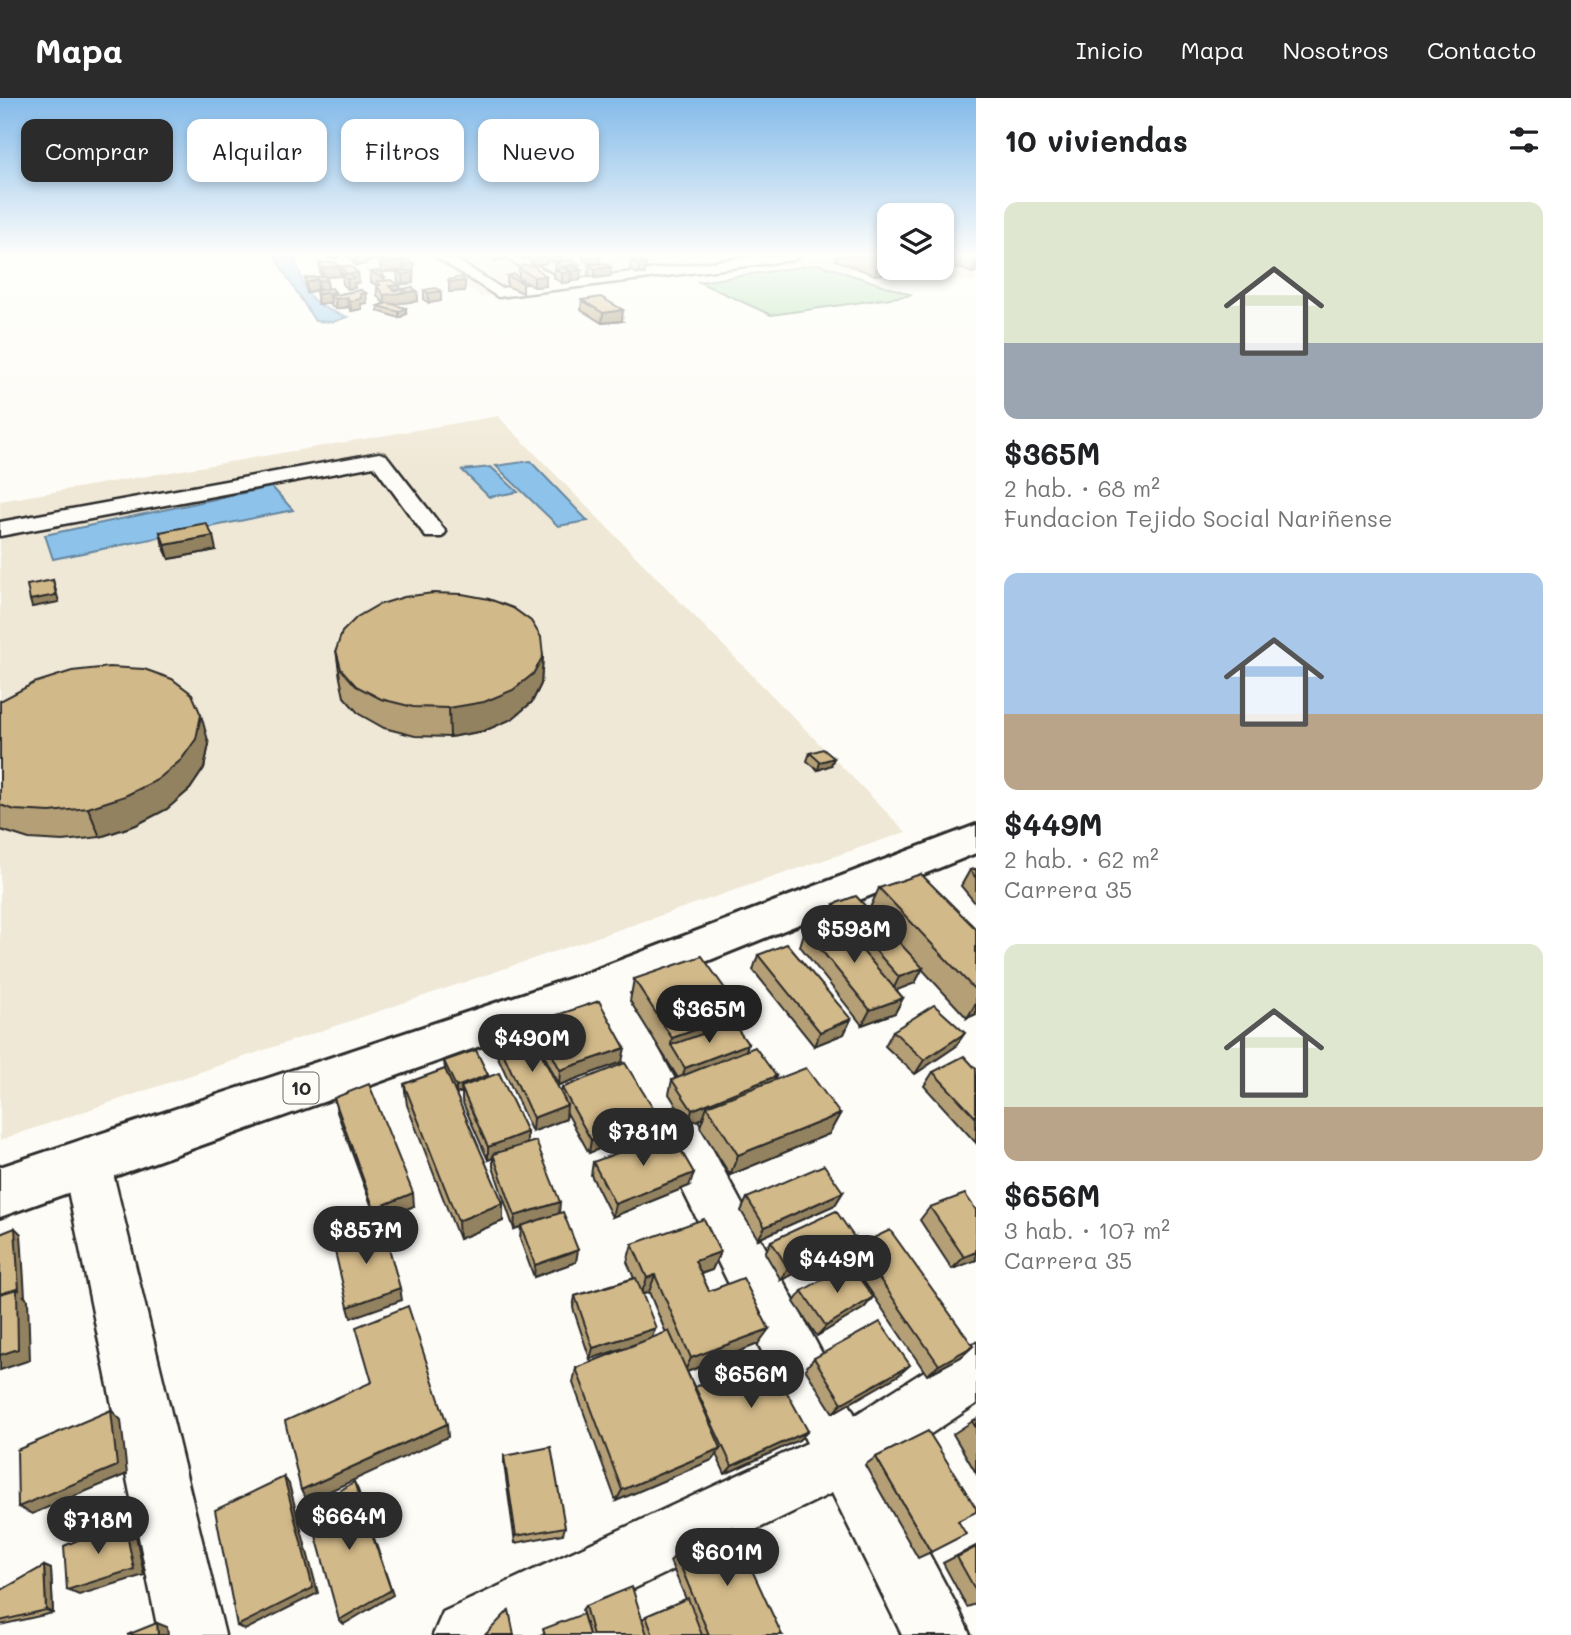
<!DOCTYPE html>
<html lang="es">
<meta charset="utf-8">
<style>
:root{--surface:#fff;--page:#f6f6f6;--text:#202124;--muted:#757577;--accent:#2b2b2b}
body{margin:0;font-family:Mali,sans-serif;background:var(--page);color:var(--text);height:100vh;display:flex;flex-direction:column;font-size:26px;white-space:nowrap}
*{box-sizing:border-box;margin:0}
p{font-size:23px;color:var(--muted)}
.icon{flex:none;width:38px;height:38px;fill:none;stroke:currentColor;stroke-width:2;stroke-linecap:round;stroke-linejoin:round}
.map{position:relative;flex:1;overflow:hidden}
.sheet{display:flex;flex-direction:column;background:var(--surface);width:595px}
.sheet>*{flex:none}
.top-card{position:absolute;left:21px;top:21px;width:665px;height:63px;display:flex;gap:14px}
.controls{position:absolute;left:877px;top:105px;display:grid;gap:14px}
.controls a{display:grid;place-items:center;width:77px;height:77px;border-radius:14px;background:var(--surface);box-shadow:0 4px 10px #0003;font-size:35px}
.price{position:absolute;translate:-50% -60px;padding:0 16px;border-radius:24px;background:var(--accent);color:#fff;font-size:23px;line-height:46px;filter:drop-shadow(0 2px 4px #0008)}
.price::after{content:'';position:absolute;left:50%;top:42px;width:21px;height:16px;margin-left:-10px;background:inherit;clip-path:polygon(0 0,100% 0,50% 100%)}
.price.on{background:#222;color:#fff}
ul{padding:0;list-style:none}
li{display:grid;align-content:center;gap:14px;height:371px;padding:0 28px}
li span{display:grid;place-items:center;height:217px;border-radius:14px;color:#555}
li>.icon{margin-inline-start:auto}
span .icon{width:126px;height:126px;fill:#fffc;stroke-width:1}
li b{font-size:30px}
h2{display:flex;justify-content:space-between;align-items:center;height:84px;padding:0 28px;font-size:30px}
.pill{padding:0 24px;border-radius:14px;background:var(--surface);box-shadow:0 4px 10px #0003;font-size:24px;line-height:63px}
.pill.on{background:var(--accent);color:#fff}
header{display:flex;align-items:center;gap:42px;box-sizing:border-box;height:98px;padding:0 35px;background:var(--accent);color:#fff}
header strong{font-size:33px}
nav{display:flex;gap:38px;margin-inline-start:auto;font-size:24px}
main{display:flex;flex:1;min-height:0}
.map>svg:first-child{display:block}
.built{fill:#f0e8d6}
.green{fill:#a0da9f;stroke:#668265;stroke-width:2}
.water{fill:#8dc3eb;stroke:#66869e;stroke-width:2}
.lines{fill:none;stroke-linecap:round;stroke-linejoin:round}
.minor-casing{stroke:#2b2b2b;stroke-width:5}
.major-casing{stroke:#2b2b2b;stroke-width:6}
.minor{fill:#fdfcf7;fill-rule:evenodd}
.major{fill:#fdfcf7;fill-rule:evenodd}
.wall{fill:#b59f76;stroke:#2b2b2b;stroke-width:2;fill-rule:evenodd}
.shaded-wall{fill:#938260;stroke:#2b2b2b;stroke-width:2}
.building{fill:#d2b989;stroke:#2b2b2b;stroke-width:2}
.labels{text-anchor:middle;stroke-width:7;stroke-linejoin:round;paint-order:stroke}
.shield{fill:#fdfcf7;stroke:#6a6a68;stroke-width:2}
.shield-label{font-size:19px;font-weight:bold;fill:#2b2b2b}
</style>
<header>
<strong>Mapa</strong>
<nav><a>Inicio</a><a>Mapa</a><a>Nosotros</a><a>Contacto</a></nav>
</header>
<main>
<div class="map">
<svg width="976" height="1537" viewBox="0 0 976 1537">
<rect width="100%" height="100%" fill="#fdfcf7"/>
<filter id="ink" filterUnits="userSpaceOnUse"><feTurbulence type="fractalNoise" baseFrequency=".0143" numOctaves="2"/><feDisplacementMap in="SourceGraphic" scale="14" xChannelSelector="R" yChannelSelector="G"/><feConvolveMatrix kernelMatrix="1 2 1 2 8 2 1 2 1" color-interpolation-filters="sRGB"/></filter>
<g filter="url(#ink)">
<g class="built">
<polygon points="430,158 889,158 889,170 942,170 942,158 976,158 976,184 791,166 480,199"/>
<polygon points="498,318 906,734 0,1042 0,403"/>
</g>
<polygon class="green" points="819,166 912,197 771,217 699,184"/>
<g class="water">
<path d="M274,158h20c13,39 12,47 53,61l-14,5 -18,-1z"/>
<polygon points="530,363 588,423 558,428 496,368"/>
<polygon points="491,369 518,394 489,399 462,372"/>
<polygon points="272,389 293,412 53,461 45,437"/>
</g>
<g class="lines">
<defs>
<g id="minor">
<polygon points="435,158 451,158 501,190 546,185 504,158 520,158 563,183 758,158 799,158 793,162 498,199"/>
<polygon points="379,355 386,357 442,429 446,434 442,439 426,439 374,368 0,438 0,424"/>
<polygon points="603,870 618,875 855,1317 956,1253 976,1245 976,1306 882,1368 960,1514 970,1537 902,1537 832,1395 538,1537 433,1537 443,1514 807,1345 582,887 588,875"/>
<polygon points="86,1040 103,1047 110,1063 225,1537 159,1537 62,1063 69,1047"/>
</g>
<polygon id="major" points="976,727 976,755 618,899 0,1119 0,1069 589,874"/>
</defs>
<use href="#minor" class="minor-casing"/>
<use href="#major" class="major-casing"/>
<use href="#minor" class="minor"/>
<use href="#major" class="major"/>
</g>
<g class="wall">
<polygon points="349,158 384,158 384,161 369,163 367,162 366,166 356,168 350,161"/>
<polygon points="518,158 562,158 561,163 553,164 547,162 547,165 534,167 530,164 531,160 522,161"/>
<polygon points="583,158 600,158 600,165 592,166 583,162"/>
<polygon points="836,158 889,158 889,170 921,170 920,171 875,177 835,162"/>
<polygon points="942,158 976,158 976,174 972,175 959,170 947,172 942,169"/>
<polygon points="403,163 404,173 381,174 385,182 400,187 400,192 404,192 403,191 417,193 418,203 391,206 406,216 399,220 378,213 378,208 384,206 377,197 377,187 371,184 370,174 381,174"/>
<polygon points="631,163 646,166 645,176 638,176 630,172"/>
<polygon points="556,164 578,171 580,182 573,183 571,182 570,184 562,185 554,180"/>
<polygon points="319,165 339,168 340,178 325,179 328,191 335,197 361,192 367,205 361,206 362,211 351,213 348,209 336,211 331,208 331,205 318,206 316,193 319,193 318,191 307,195 305,180 323,179 320,175"/>
<polygon points="589,167 610,178 595,180 588,177"/>
<polygon points="341,168 358,175 359,185 354,185 355,190 348,191 343,186"/>
<polygon points="519,170 546,178 546,188 534,189 519,180"/>
<polygon points="397,173 414,176 413,176 413,185 403,186 398,183"/>
<polygon points="507,178 523,185 523,195 507,188"/>
<polygon points="424,192 441,193 441,203 429,205 424,202"/>
<polygon points="582,202 622,223 602,225 581,212"/>
<polygon points="160,434 216,452 169,461 163,448"/>
<polygon points="336,552 543,558 541,586 532,604 512,621 484,633 450,639 415,638 384,630 359,616 344,599 340,580"/>
<polygon points="0,603 209,646 204,670 190,691 167,711 136,727 100,739 63,743 29,741 1,732 0,731"/>
<polygon points="810,655 831,667 818,672 807,663"/>
<polygon points="976,771 976,806 961,788 970,772"/>
<polygon points="879,790 976,831 976,916 967,920 922,871 915,885 896,892 903,900 895,915 862,927 800,848 805,832 830,824 827,821 834,806 869,812"/>
<polygon points="758,857 851,921 844,936 814,948 753,872"/>
<polygon points="634,881 742,915 737,931 748,946 746,953 776,978 774,982 840,1016 829,1036 730,1077 700,1029 703,1020 688,1026 669,996 672,982 678,980 630,903"/>
<polygon points="536,924 622,964 559,987 535,939"/>
<polygon points="893,933 955,949 915,976 885,948"/>
<polygon points="497,942 561,996 562,990 652,1029 589,1055 567,1015 566,1021 532,1034 497,957"/>
<polygon points="444,963 488,979 527,1046 559,1115 576,1164 534,1179 520,1141 521,1129 514,1131 493,1069 493,1060 488,1062 462,1003 462,994 456,996 503,1123 459,1141 407,1007 404,986 445,971"/>
<polygon points="976,971 976,1045 924,988 933,974"/>
<polygon points="334,1000 414,1108 377,1123 337,1014"/>
<polygon points="593,1064 689,1088 612,1119 591,1077"/>
<polygon points="843,1094 835,1107 758,1141 741,1113 747,1100"/>
<polygon points="930,1109 976,1162 952,1171 920,1122"/>
<polygon points="771,1143 846,1151 781,1182 765,1155"/>
<path d="M632,1146l88,8 -8,18 -11,4 8,17 49,53 -71,28 8,16 113,43 -9,9 -74,34 -9,-20 -4,6 -96,41 -43,-118 3,-15 65,-26 -51,17 -17,-51 2,-12 59,-18 -7,-16zM649,1194l17,41 -14,5 -10,-43z"/>
<polygon points="857,1148 973,1248 961,1259 927,1277 848,1160"/>
<polygon points="802,1193 873,1199 864,1210 817,1238 794,1204"/>
<polygon points="814,1260 899,1277 833,1315 805,1271"/>
<polygon points="976,1321 976,1375 953,1336"/>
<polygon points="504,1358 565,1429 563,1436 515,1445 504,1366"/>
<polygon points="876,1359 931,1454 918,1460 865,1367"/>
<polygon points="976,1448 976,1506 967,1509 943,1465"/>
<polygon points="676,1457 782,1537 589,1537 582,1512 585,1508 642,1522 646,1518 686,1501 670,1463"/>
<polygon points="44,1468 51,1471 53,1515 0,1527 0,1493"/>
</g>
<g class="shaded-wall">
<polygon points="326,158 338,158 338,160 327,161"/>
<polygon points="367,158 366,166 356,168 355,159"/>
<polygon points="369,158 384,158 384,161 369,163"/>
<polygon points="494,158 504,158 504,162 494,163"/>
<polygon points="522,158 531,158 531,160 522,161"/>
<polygon points="534,158 547,158 547,165 534,167"/>
<polygon points="554,158 562,158 561,163 553,164"/>
<polygon points="593,158 600,158 600,165 592,166"/>
<polygon points="951,158 962,158 959,170 947,172"/>
<polygon points="889,161 889,170 921,170 920,171 875,177 878,163"/>
<polygon points="976,162 976,174 972,175 973,171"/>
<polygon points="403,163 404,173 381,174 380,165"/>
<polygon points="414,166 413,185 403,186 402,177 405,176 404,167"/>
<polygon points="579,166 578,173 581,172 580,182 573,183 573,173 565,169 565,175 571,174 570,184 562,185 562,168"/>
<polygon points="646,166 645,176 638,176 639,167"/>
<polygon points="339,168 340,178 323,179 322,170"/>
<polygon points="611,169 610,178 595,180 595,171"/>
<polygon points="358,175 359,185 354,185 355,190 348,191 347,181 349,176"/>
<polygon points="546,178 546,188 534,189 534,179"/>
<polygon points="317,181 318,191 307,195 306,185"/>
<polygon points="327,182 328,192 319,193 318,183"/>
<polygon points="465,183 465,193 449,194 449,184"/>
<polygon points="400,187 400,195 417,193 418,203 385,207 384,197 389,188"/>
<polygon points="441,193 441,203 429,205 428,195"/>
<polygon points="335,194 335,201 330,198 331,205 318,206 317,196"/>
<polygon points="366,195 367,205 361,206 362,211 351,213 350,203 360,196"/>
<polygon points="347,199 348,209 336,211 335,201"/>
<polygon points="406,210 406,216 399,220 399,214"/>
<polygon points="623,212 622,223 602,225 603,215"/>
<polygon points="213,438 216,452 169,461 165,447"/>
<polygon points="53,482 59,504 32,509 30,502"/>
<polygon points="543,558 541,586 532,604 512,621 484,633 450,639 449,610"/>
<polygon points="201,617 209,646 204,670 190,691 167,711 136,727 100,739 88,710"/>
<polygon points="834,660 831,667 818,672 820,664"/>
<polygon points="923,870 915,885 892,894 899,879"/>
<polygon points="903,900 895,915 862,927 870,912"/>
<polygon points="976,905 976,916 967,920"/>
<polygon points="742,915 735,937 671,947 672,940"/>
<polygon points="851,921 844,936 814,948 820,934"/>
<polygon points="965,935 955,949 915,976 924,962"/>
<polygon points="748,946 743,961 681,985 685,970"/>
<polygon points="625,950 622,964 559,987 560,972"/>
<polygon points="488,977 488,985 461,989 462,994 456,996 456,989"/>
<polygon points="776,978 770,992 707,1008 703,1020 688,1026 692,1012"/>
<polygon points="567,1007 566,1021 532,1034 533,1020"/>
<polygon points="656,1015 652,1029 589,1055 591,1042"/>
<polygon points="840,1016 829,1036 730,1077 738,1057"/>
<polygon points="527,1034 527,1047 493,1056 493,1060 488,1062 488,1049"/>
<polygon points="694,1075 689,1088 612,1119 615,1106"/>
<polygon points="843,1094 835,1107 758,1141 765,1129"/>
<polygon points="413,1095 414,1108 377,1123 374,1111"/>
<polygon points="560,1104 559,1116 514,1131 515,1118"/>
<polygon points="503,1105 503,1123 459,1141 458,1123"/>
<polygon points="15,1130 21,1136 25,1198 24,1198 28,1202 30,1262 0,1272 0,1257"/>
<polygon points="854,1139 846,1151 781,1182 788,1170"/>
<polygon points="578,1152 576,1164 534,1179 535,1167"/>
<polygon points="720,1154 712,1172 687,1180 695,1163"/>
<polygon points="976,1154 976,1162 952,1171 964,1159"/>
<polygon points="655,1177 649,1194 641,1197 647,1180"/>
<polygon points="400,1190 402,1202 351,1220 348,1209"/>
<polygon points="873,1199 864,1210 817,1238 826,1228"/>
<polygon points="656,1230 651,1241 590,1261 593,1250"/>
<polygon points="769,1231 758,1246 684,1275 691,1260"/>
<polygon points="973,1248 961,1259 927,1277 939,1267"/>
<polygon points="910,1267 899,1277 833,1315 842,1305"/>
<polygon points="111,1312 121,1322 127,1376 32,1416 18,1409"/>
<polygon points="447,1326 448,1339 308,1403 301,1392"/>
<polygon points="808,1333 799,1342 725,1376 732,1368"/>
<polygon points="721,1350 712,1362 616,1403 622,1392"/>
<polygon points="284,1379 289,1386 318,1495 245,1532 237,1528"/>
<polygon points="354,1384 358,1392 393,1497 344,1526 339,1522"/>
<polygon points="124,1422 134,1428 144,1477 79,1497 67,1492"/>
<polygon points="44,1468 51,1471 53,1515 46,1512"/>
<polygon points="157,1525 167,1529 168,1537 158,1537"/>
</g>
<g class="building">
<polygon points="866,158 889,158 889,161 878,163"/>
<polygon points="400,159 403,163 380,165 387,160"/>
<polygon points="408,161 414,166 404,167 404,162"/>
<polygon points="572,162 579,166 562,168 556,164"/>
<polygon points="638,162 646,166 639,167 631,163"/>
<polygon points="335,164 339,168 322,170 319,165"/>
<polygon points="604,165 611,169 595,171 589,167"/>
<polygon points="523,167 534,168 546,178 534,179 519,170"/>
<polygon points="341,168 350,168 358,175 349,176 354,180 347,181 342,176 347,176"/>
<polygon points="572,168 581,172 573,173 565,169"/>
<polygon points="563,170 571,174 562,175 555,171"/>
<polygon points="380,173 385,179 381,179 370,174"/>
<polygon points="397,173 413,173 413,175 402,177"/>
<polygon points="514,176 523,185 507,178"/>
<polygon points="325,178 327,182 318,183 317,181 306,185 305,180"/>
<polygon points="461,179 465,183 449,184 448,182"/>
<polygon points="391,182 400,187 389,188 393,192 407,192 403,191 412,189 417,193 384,197 376,187 380,187 377,183"/>
<polygon points="332,190 335,194 317,196 316,193"/>
<polygon points="436,190 441,193 428,195 424,192"/>
<polygon points="361,192 366,195 360,196 361,201 350,203 347,199 335,201 330,198"/>
<polygon points="601,199 623,212 603,215 582,202"/>
<polygon points="388,205 406,210 399,214 378,208"/>
<polygon points="206,425 213,438 165,447 160,434"/>
<polygon points="53,482 56,497 30,502 27,487"/>
<polygon points="433,495 462,496 489,501 513,510 531,523 541,539 543,558 533,576 513,592 484,604 449,610 413,609 381,601 356,588 341,571 336,552 342,534 357,519 378,507 404,499"/>
<polygon points="109,569 144,571 172,581 192,596 201,617 196,641 181,662 157,682 125,698 88,710 50,714 15,712 0,707 0,603 34,585 72,573"/>
<polygon points="823,651 834,660 820,664 810,655"/>
<polygon points="976,771 976,780 970,772"/>
<polygon points="921,776 976,831 976,893 879,790"/>
<polygon points="856,798 923,870 899,879 834,806"/>
<polygon points="836,822 903,900 870,912 805,832"/>
<polygon points="787,846 851,921 820,934 758,857"/>
<polygon points="702,858 742,915 672,940 634,881"/>
<polygon points="599,903 625,950 560,972 536,924"/>
<polygon points="934,907 965,935 924,962 893,933"/>
<polygon points="733,925 748,946 685,970 671,947"/>
<polygon points="529,931 567,1007 533,1020 497,942"/>
<polygon points="755,949 776,978 692,1012 672,982"/>
<polygon points="476,952 488,977 456,989 444,963"/>
<polygon points="964,958 976,971 976,1020 933,974"/>
<polygon points="625,965 656,1015 591,1042 562,990"/>
<polygon points="806,970 840,1016 738,1057 707,1008"/>
<polygon points="445,971 503,1105 458,1123 404,986"/>
<polygon points="499,975 527,1034 488,1049 461,989"/>
<polygon points="369,986 413,1095 374,1111 334,1000"/>
<polygon points="671,1035 694,1075 615,1106 593,1064"/>
<polygon points="536,1043 560,1104 515,1118 493,1056"/>
<polygon points="824,1067 843,1094 765,1129 747,1100"/>
<polygon points="965,1096 976,1112 976,1154 964,1159 930,1109"/>
<polygon points="836,1113 854,1139 788,1170 771,1143"/>
<polygon points="563,1114 578,1152 535,1167 521,1128"/>
<polygon points="704,1121 720,1154 695,1163 709,1193 743,1180 769,1231 691,1260 655,1177 647,1180 632,1146"/>
<polygon points="383,1128 400,1190 348,1209 333,1145"/>
<polygon points="15,1130 19,1192 17,1191 0,1196 0,1136"/>
<polygon points="890,1132 973,1248 939,1267 857,1148"/>
<polygon points="849,1166 873,1199 826,1228 802,1193"/>
<polygon points="636,1180 656,1230 593,1250 575,1198"/>
<polygon points="17,1191 18,1251 0,1257 0,1196"/>
<polygon points="408,1208 447,1326 301,1392 285,1323 372,1284 356,1229"/>
<polygon points="880,1224 910,1267 842,1305 814,1260"/>
<polygon points="669,1233 721,1350 622,1392 576,1270"/>
<polygon points="767,1258 808,1333 732,1368 695,1289"/>
<polygon points="111,1312 117,1368 18,1409 17,1352"/>
<polygon points="976,1321 976,1330 972,1323"/>
<polygon points="928,1333 976,1410 976,1414 958,1423 966,1436 931,1454 876,1359"/>
<polygon points="551,1349 565,1429 516,1438 504,1358"/>
<polygon points="284,1379 313,1490 237,1528 215,1412"/>
<polygon points="354,1384 391,1492 339,1522 309,1412"/>
<polygon points="124,1422 134,1471 67,1492 64,1448"/>
<polygon points="732,1429 782,1537 709,1537 676,1457"/>
<polygon points="976,1449 976,1493 957,1459"/>
<polygon points="44,1468 46,1512 0,1523 0,1493"/>
<polygon points="632,1489 647,1537 593,1537 585,1508"/>
<polygon points="688,1500 702,1537 653,1537 646,1518"/>
<polygon points="509,1512 514,1537 485,1537"/>
<polygon points="583,1516 589,1537 545,1537 543,1531"/>
<polygon points="157,1525 158,1537 127,1537"/>
</g>
</g>
<linearGradient id="sky" x2="0" y2="1"><stop stop-color="#83bae9"/><stop offset="0.42" stop-color="#fefefb"/><stop offset="1" stop-color="#fefefb" stop-opacity="0"/></linearGradient>
<rect width="976" height="373" fill="url(#sky)"/>
<g class="labels">
<rect class="shield" x="283.5" y="974.5" width="35" height="31" rx="5"/>
<g class="shield-label">
<text x="301" y="997">10</text>
</g>
</g>
</svg>
<div class="controls">
<a><svg class="icon" aria-label="layers" viewBox="0 0 24 24"><path d="M12 4l9 5-9 5-9-5zM3 14l9 5 9-5"/></svg></a>
</div>
<b class="price" style="left:854px;top:867px">$598M</b>
<b class="price on" style="left:709px;top:947px">$365M</b>
<b class="price" style="left:532px;top:976px">$490M</b>
<b class="price" style="left:643px;top:1070px">$781M</b>
<b class="price" style="left:366px;top:1168px">$857M</b>
<b class="price" style="left:837px;top:1197px">$449M</b>
<b class="price" style="left:751px;top:1312px">$656M</b>
<b class="price" style="left:349px;top:1454px">$664M</b>
<b class="price" style="left:98px;top:1458px">$718M</b>
<b class="price" style="left:727px;top:1490px">$601M</b>
<div class="top-card">
<a class="pill on">Comprar</a>
<a class="pill">Alquilar</a>
<a class="pill">Filtros</a>
<a class="pill">Nuevo</a>
</div>
</div>
<section class="sheet">
<h2>10 viviendas<svg class="icon" aria-label="filters" viewBox="0 0 24 24"><path d="M4 7h16M4 17h16"/><circle cx="9" cy="7" r="2"/><circle cx="15" cy="17" r="2"/></svg></h2>
<ul>
<li><span style="background:linear-gradient(#dfe7d0 65%,#9aa5b1 0)"><svg class="icon" aria-label="home" viewBox="0 0 24 24"><path d="M3 11l9-7 9 7M6 9v11h12V9"/></svg></span><div><b>$365M</b><p>2 hab. · 68 m²</p><p>Fundacion Tejido Social Nariñense</p></div></li>
<li><span style="background:linear-gradient(#a9c7e8 65%,#b9a48a 0)"><svg class="icon" aria-label="home" viewBox="0 0 24 24"><path d="M3 11l9-7 9 7M6 9v11h12V9"/></svg></span><div><b>$449M</b><p>2 hab. · 62 m²</p><p>Carrera 35</p></div></li>
<li><span style="background:linear-gradient(#dfe7d0 75%,#b9a48a 0)"><svg class="icon" aria-label="home" viewBox="0 0 24 24"><path d="M3 11l9-7 9 7M6 9v11h12V9"/></svg></span><div><b>$656M</b><p>3 hab. · 107 m²</p><p>Carrera 35</p></div></li>
</ul>
</section>
</main>
